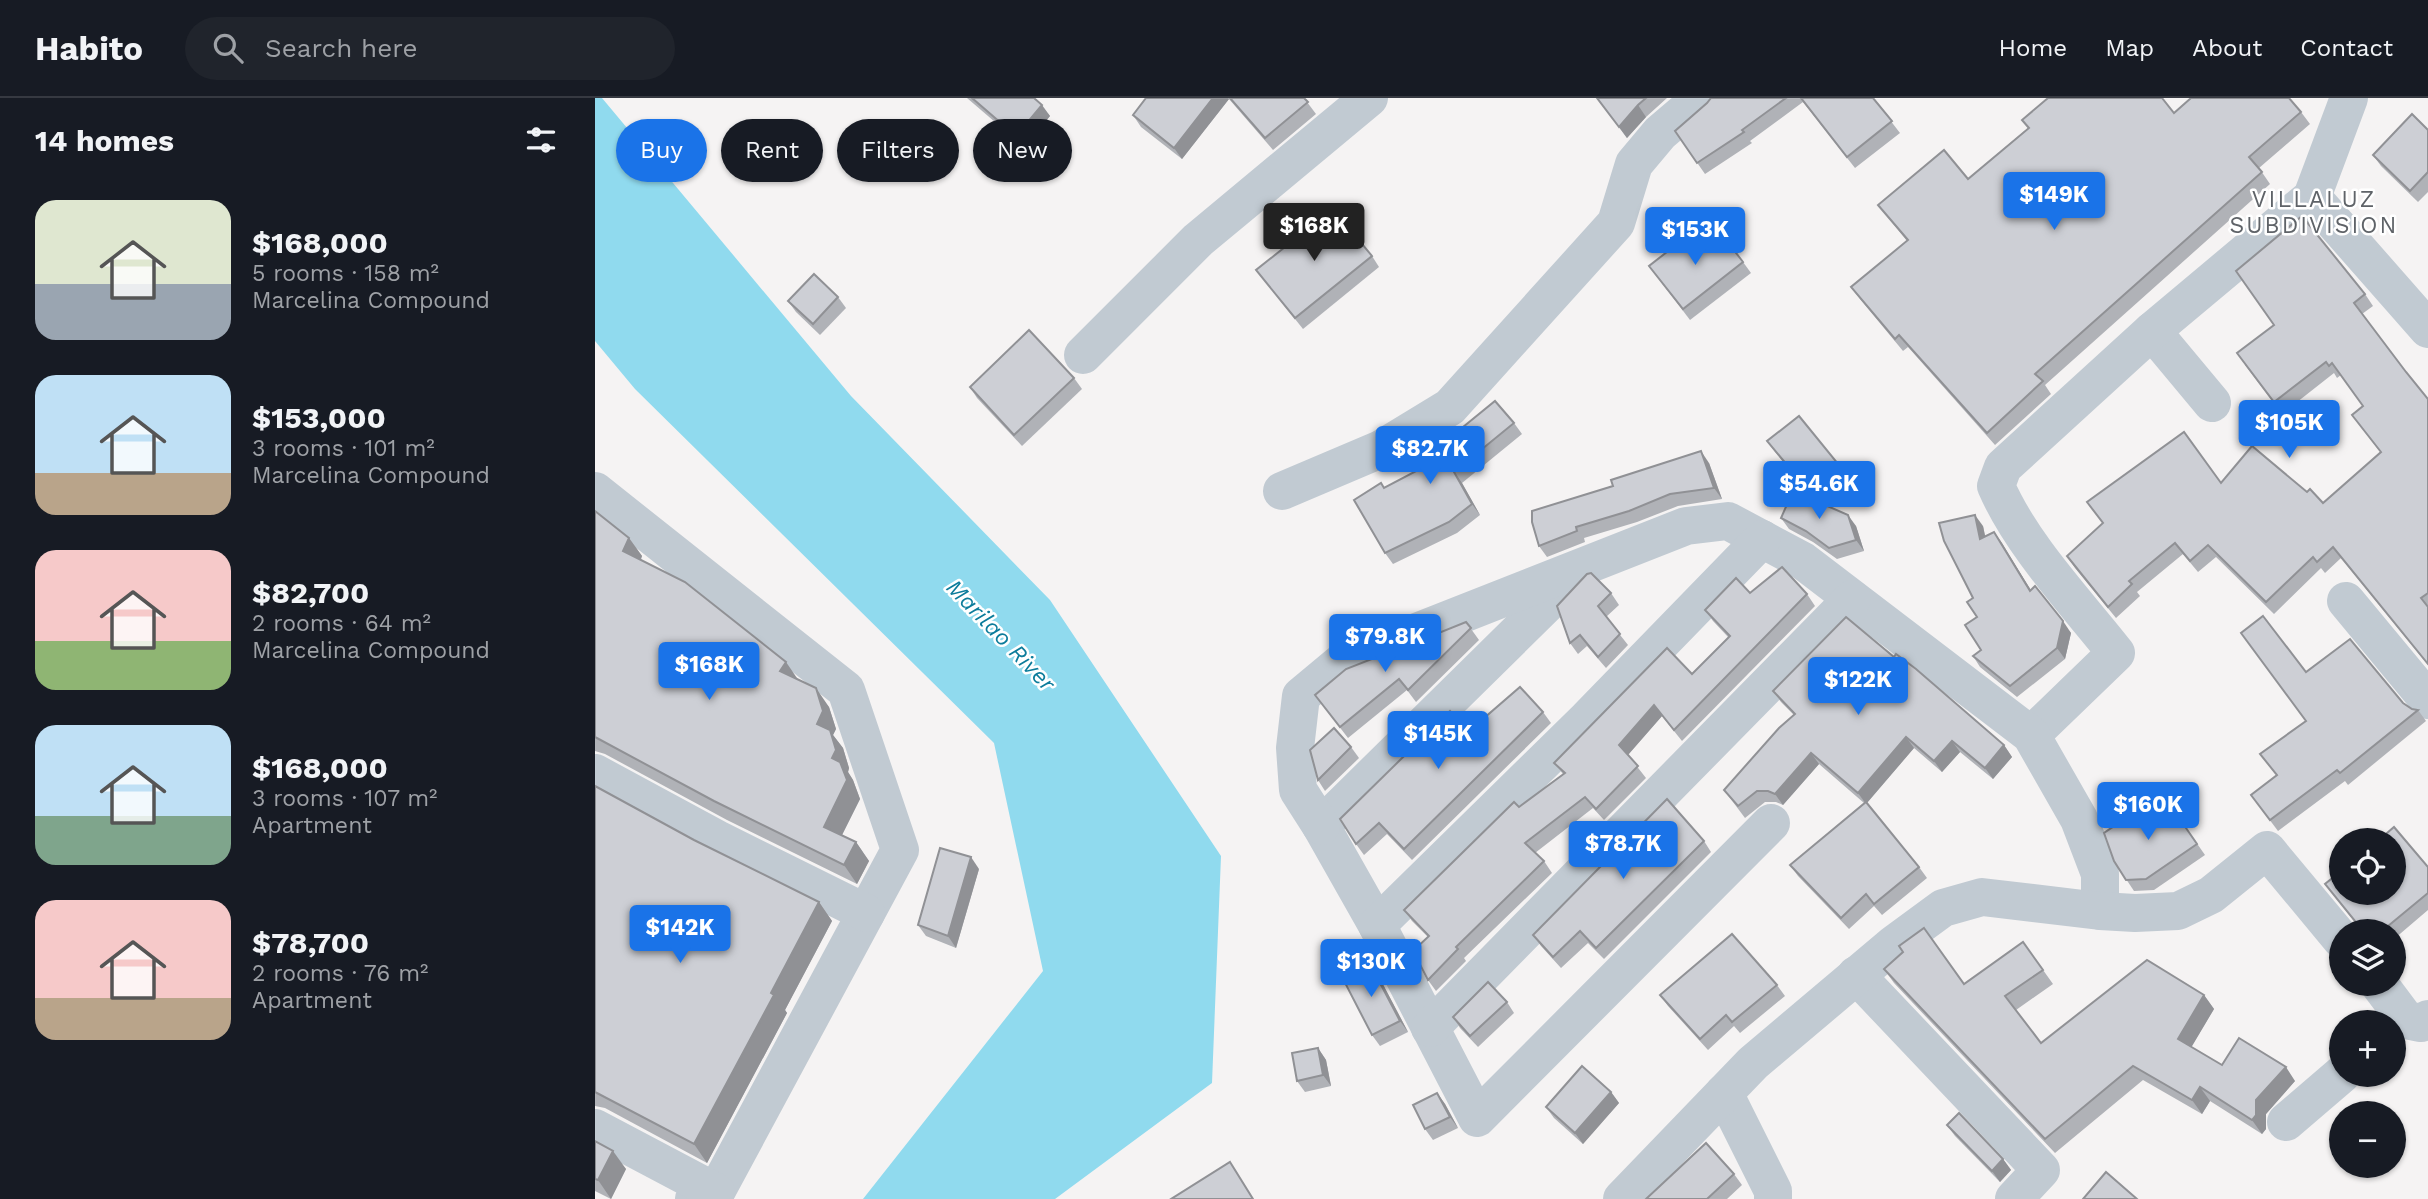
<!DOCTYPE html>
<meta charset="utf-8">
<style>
:root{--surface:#171b24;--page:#20242c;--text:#f1f3f6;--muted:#9ea1a6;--line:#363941;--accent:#1a73e8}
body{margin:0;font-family:"Work Sans",sans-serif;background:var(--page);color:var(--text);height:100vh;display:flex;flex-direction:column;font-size:26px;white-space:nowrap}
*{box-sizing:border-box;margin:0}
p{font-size:23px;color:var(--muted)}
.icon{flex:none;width:38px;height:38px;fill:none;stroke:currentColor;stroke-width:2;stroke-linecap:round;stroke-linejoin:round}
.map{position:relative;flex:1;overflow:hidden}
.details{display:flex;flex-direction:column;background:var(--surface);width:595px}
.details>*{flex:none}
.hud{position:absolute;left:21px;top:21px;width:665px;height:63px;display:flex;gap:14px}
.tools{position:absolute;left:1734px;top:730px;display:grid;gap:14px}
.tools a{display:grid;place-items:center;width:77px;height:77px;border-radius:50%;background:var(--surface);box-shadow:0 2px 5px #0004;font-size:35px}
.price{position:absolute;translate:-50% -60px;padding:0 16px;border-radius:7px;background:var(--accent);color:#fff;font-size:23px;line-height:46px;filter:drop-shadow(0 2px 4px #0008)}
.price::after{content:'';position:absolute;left:50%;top:42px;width:21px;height:16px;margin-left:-10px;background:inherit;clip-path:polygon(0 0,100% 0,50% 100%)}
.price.selected{background:#222;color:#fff}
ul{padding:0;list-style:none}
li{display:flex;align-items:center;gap:21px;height:175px;padding:0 35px}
li span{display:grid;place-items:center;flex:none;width:196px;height:140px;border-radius:21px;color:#555}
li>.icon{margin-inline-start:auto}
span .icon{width:84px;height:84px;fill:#fffc;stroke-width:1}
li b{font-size:30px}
h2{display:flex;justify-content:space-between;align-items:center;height:84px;padding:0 35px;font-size:30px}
.chip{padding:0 24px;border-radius:32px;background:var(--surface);box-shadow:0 2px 5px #0004;font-size:24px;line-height:63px}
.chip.selected{background:var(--accent);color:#fff}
header{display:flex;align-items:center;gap:42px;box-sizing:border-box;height:98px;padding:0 35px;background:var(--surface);border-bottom:2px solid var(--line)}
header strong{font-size:33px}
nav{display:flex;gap:38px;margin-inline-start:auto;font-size:24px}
.search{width:490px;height:63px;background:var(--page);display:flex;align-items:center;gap:18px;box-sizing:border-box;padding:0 24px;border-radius:38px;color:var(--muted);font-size:26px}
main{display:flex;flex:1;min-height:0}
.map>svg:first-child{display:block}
.water{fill:#90daee}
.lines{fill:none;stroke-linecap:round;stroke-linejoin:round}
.street{stroke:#c1cad2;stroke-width:38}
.wall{fill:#b0b2b7}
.shaded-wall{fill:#909195}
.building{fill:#cdcfd5;stroke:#909195;stroke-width:2}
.labels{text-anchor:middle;stroke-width:5;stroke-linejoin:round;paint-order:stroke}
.neighbourhood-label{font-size:23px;letter-spacing:2px;fill:#5f6368;stroke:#fff}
.water-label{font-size:23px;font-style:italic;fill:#0c7c9b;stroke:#fff}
</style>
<header>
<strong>Habito</strong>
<div class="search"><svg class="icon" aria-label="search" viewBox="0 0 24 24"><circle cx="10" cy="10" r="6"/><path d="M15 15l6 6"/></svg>Search here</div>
<nav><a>Home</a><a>Map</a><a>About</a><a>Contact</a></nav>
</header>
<main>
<section class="details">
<h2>14 homes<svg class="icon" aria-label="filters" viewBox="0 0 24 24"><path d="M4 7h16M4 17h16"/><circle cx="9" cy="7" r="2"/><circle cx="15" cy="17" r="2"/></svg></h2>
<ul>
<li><span style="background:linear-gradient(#dfe7d0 60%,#9aa5b1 0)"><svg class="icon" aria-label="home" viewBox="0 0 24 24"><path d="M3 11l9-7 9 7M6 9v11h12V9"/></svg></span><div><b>$168,000</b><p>5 rooms · 158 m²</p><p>Marcelina Compound</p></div></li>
<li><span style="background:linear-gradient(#bfe0f5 70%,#b9a48a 0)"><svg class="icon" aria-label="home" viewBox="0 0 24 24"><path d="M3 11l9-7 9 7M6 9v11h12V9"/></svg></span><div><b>$153,000</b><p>3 rooms · 101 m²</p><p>Marcelina Compound</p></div></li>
<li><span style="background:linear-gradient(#f6c9c9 65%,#8fb573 0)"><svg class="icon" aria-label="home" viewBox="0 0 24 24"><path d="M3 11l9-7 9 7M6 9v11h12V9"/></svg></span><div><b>$82,700</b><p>2 rooms · 64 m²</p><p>Marcelina Compound</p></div></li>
<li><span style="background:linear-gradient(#bfe0f5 65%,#7fa58c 0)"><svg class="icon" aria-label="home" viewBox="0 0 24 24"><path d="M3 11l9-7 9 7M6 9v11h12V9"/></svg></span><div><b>$168,000</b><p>3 rooms · 107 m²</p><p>Apartment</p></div></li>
<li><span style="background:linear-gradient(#f6c9c9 70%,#b9a48a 0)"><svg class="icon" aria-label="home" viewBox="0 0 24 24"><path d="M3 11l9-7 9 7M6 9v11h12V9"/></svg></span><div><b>$78,700</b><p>2 rooms · 76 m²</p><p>Apartment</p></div></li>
</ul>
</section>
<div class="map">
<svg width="1833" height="1101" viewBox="0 0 1833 1101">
<rect width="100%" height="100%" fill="#f5f3f3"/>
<polygon class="water" points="0,0 7,0 256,298 455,502 626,758 617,985 460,1101 268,1101 448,873 399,645 40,291 0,243"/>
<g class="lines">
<g class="street">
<polyline points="1717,99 1833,231"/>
<polyline points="1557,233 1617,305"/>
<polyline points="488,257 603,142 774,0"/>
<polyline points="0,393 251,592 305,752 121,1094 99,1101"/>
<polyline points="687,393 786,351 855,309 1021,125 1039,66 1065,35 1106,0"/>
<polyline points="981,477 726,728 782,827 882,1020 1176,725"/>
<polyline points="1751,503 1833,602"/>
<path d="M1436,637l85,-82c-40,-51 -94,-107 -120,-167l7,-19 149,-136 160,-134 37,-99"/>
<polyline points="0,675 122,741 271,815"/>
<polyline points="726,728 703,692 700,650 706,598 748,563 1091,428 1133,423 1208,463 1436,637 1484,721 1505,776 1505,813"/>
<polyline points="782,827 992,621 1167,441"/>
<polyline points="1261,877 1446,1072 1419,1101"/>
<polyline points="1784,886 1811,922 1826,925 1833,921"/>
<polyline points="835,930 1257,501"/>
<polyline points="1129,995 1178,1093 1178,1101"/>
<polyline points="1691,1024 1747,976"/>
<polyline points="0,1030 121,1094"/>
<polyline points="1027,1101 1158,965 1299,846 1348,810 1387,799 1505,813 1540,815 1583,813 1616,797 1672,752 1746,841"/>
</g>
</g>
<g class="wall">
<polygon points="372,0 439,0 455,18 429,49"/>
<polygon points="551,0 709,0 721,16 678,52 634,1 587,61 546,29 538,17"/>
<polygon points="1002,0 1072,0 1051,19 1032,40"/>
<polygon points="1116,0 1278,0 1305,35 1260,70 1208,4 1155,43 1157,45 1110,76 1080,33 1112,5"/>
<polygon points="1706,14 1715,26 1664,70 1675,86 1450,287 1456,296 1400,347 1313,249 1308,253 1265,201 1256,189 1312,143 1283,107 1373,81 1433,30 1427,22 1579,15"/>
<polygon points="1833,32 1833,94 1823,104 1786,68 1778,57"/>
<polygon points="777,158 784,169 708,231 661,172"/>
<polygon points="1148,164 1156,175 1095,222 1054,168"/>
<polygon points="1770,196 1778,208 1767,216 1811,274 1833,301 1833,567 1746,460 1730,475 1726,470 1679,516 1621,459 1603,474 1588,456 1542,494 1545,498 1521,520 1480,470 1472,458 1626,385 1712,394 1728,405 1786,355 1757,317 1768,308 1746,277 1742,280 1739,275 1687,316 1650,267"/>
<polygon points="243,199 251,210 225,237 201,214 193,203"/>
<polygon points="479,280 487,291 427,348 382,300 375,289"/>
<polygon points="919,325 927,336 867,385 885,417 862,435 798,466 790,455 789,390 847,360 841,351"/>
<polygon points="1172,343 1244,367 1252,378 1222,403 1261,428 1269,453 1242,461 1218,444 1194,431 1186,420 1220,402 1180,354"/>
<polygon points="1114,365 1127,401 1083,408 1042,424 989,440 990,444 952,459 944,448 937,424"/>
<polygon points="0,413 34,440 47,458 46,462 203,582 234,609 241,631 238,637 248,650 254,670 253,674 258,682 265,701 247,737 261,744 274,763 262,786 132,722 10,656 0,653"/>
<polygon points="1388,428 1390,438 1399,434 1436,492 1476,535 1470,561 1422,599 1385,569 1378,558 1386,552 1382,519"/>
<polygon points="1016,495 1024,507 1011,519 1033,547 1011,570 992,548 983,556 975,545 962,508"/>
<polygon points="1155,495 1212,496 1220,508 1087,643 1067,618 1033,657 1051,680 1009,722 998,710 940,755 949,763 957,775 869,860 871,863 841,893 833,882 833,839 817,823 809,812 924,709 968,676 959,665 1097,576 1134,540 1118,523 1110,512"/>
<polygon points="871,524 884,542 821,604 812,592 753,640 720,597"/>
<polygon points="1299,559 1409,647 1417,659 1398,681 1365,654 1347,674 1319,650 1272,705 1324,769 1332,780 1287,817 1279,808 1254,831 1203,778 1195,767 1269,705 1224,666 1188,707 1181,704 1170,704 1150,720 1129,692 1199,617 1186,604 1178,593"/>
<polygon points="1711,574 1808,605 1817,611 1823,612 1831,623 1753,687 1750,683 1683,733 1656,697 1681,678 1711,623"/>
<polygon points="948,614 956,625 817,762 792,736 769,757 761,746 874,633"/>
<polygon points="756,649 764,660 730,693 723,682"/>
<polygon points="0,688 99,742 224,804 237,823 190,912 192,915 112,1065 10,1010 0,1008"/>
<polygon points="1573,704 1610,757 1559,792 1539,793 1519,763 1552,718"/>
<polygon points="1109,743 1116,754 1009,861 993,845 966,870 946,848 938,837"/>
<polygon points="1833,769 1833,812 1799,841 1799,833 1767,833 1730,786"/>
<polygon points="384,771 361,850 331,838 323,827"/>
<polygon points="1428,844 1458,886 1421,912 1446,945 1609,897 1619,911 1596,949 1627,967 1700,983 1671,1016 1671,1031 1667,1036 1615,1003 1607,1016 1548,982 1460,1055 1299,885 1289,871 1308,854 1369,886"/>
<polygon points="774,864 782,875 813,934 785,948 777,937"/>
<polygon points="1182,887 1190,898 1145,935 1139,928 1113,952 1073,908 1065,897"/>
<polygon points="912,904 919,915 883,949 865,930 858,919"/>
<polygon points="723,950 731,962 736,988 710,994 702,983"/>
<polygon points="1016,994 1024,1005 988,1046 959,1020 951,1009"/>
<polygon points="842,995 850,1006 863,1030 838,1042 830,1031"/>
<polygon points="1352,1027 1408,1061 1416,1072 1405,1084 1360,1038"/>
<polygon points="0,1043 31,1071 16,1101 0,1093"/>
<polygon points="1139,1076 1147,1087 1132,1101 1051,1101"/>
</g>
<g class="shaded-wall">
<polygon points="618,0 633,0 634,1 587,61 579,50"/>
<polygon points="447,7 455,18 429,49 421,38"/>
<polygon points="1043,7 1051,19 1032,40 1024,29"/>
<polygon points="1106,353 1114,365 1127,401 1119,390"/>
<polygon points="859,374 867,385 885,417 877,406"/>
<polygon points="1253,417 1261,428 1269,453 1261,442"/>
<polygon points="1380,417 1388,428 1393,452 1385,441"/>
<polygon points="1399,434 1407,445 1443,504 1435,493"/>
<polygon points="34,440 47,458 41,471 28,453"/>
<polygon points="1468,523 1476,535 1470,561 1462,550"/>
<polygon points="191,564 204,583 185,573"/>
<polygon points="221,590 234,609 241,631 238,637 248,650 254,670 253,674 258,682 265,701 242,747 229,729"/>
<polygon points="1059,607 1067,618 1032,658 1024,647"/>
<polygon points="1311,639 1319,650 1271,706 1263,695"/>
<polygon points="1357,643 1365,654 1347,674 1339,663"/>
<polygon points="1409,647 1417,659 1398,681 1390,670"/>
<polygon points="1216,655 1224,666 1188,707 1180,696"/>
<polygon points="261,744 274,763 262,786 249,767"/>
<polygon points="376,759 384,771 361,850 353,838"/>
<polygon points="224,804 237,823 190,912 192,915 112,1065 99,1046 176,895"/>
<polygon points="774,864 782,875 813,934 805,923"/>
<polygon points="1609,897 1619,911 1593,955 1583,941"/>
<polygon points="723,950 731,962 736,988 728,977"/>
<polygon points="1691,969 1700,983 1671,1016 1671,1031 1667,1036 1657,1022 1661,1002"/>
<polygon points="1605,989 1615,1003 1607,1016 1597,1002"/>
<polygon points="1016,994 1024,1005 988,1046 980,1035"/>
<polygon points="842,995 850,1006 863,1030 855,1019"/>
<polygon points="18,1053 31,1071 16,1101 3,1082"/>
<polygon points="1408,1061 1416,1072 1405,1084 1397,1073"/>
</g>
<g class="building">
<polygon points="377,0 439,0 447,7 421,38"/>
<polygon points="551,0 618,0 579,50 538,17"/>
<polygon points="635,0 709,0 713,4 670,40"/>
<polygon points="1002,0 1051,0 1043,7 1024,29"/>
<polygon points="1116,0 1191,0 1147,32 1149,34 1102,65 1080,33 1112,5"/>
<polygon points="1206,0 1278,0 1297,23 1252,59"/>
<polygon points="1453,0 1567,0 1579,15 1596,0 1694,0 1706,14 1654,59 1667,74 1440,276 1448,283 1392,335 1304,237 1300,241 1256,189 1313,142 1283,107 1349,52 1373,81 1434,30 1427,22"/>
<polygon points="1817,16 1833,32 1833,74 1815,93 1778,57"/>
<polygon points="738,111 777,158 700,220 661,172"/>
<polygon points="1707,118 1770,196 1759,205 1811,274 1833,301 1833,495 1826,500 1833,509 1833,566 1738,449 1722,464 1718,459 1671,504 1613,447 1595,463 1580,445 1534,483 1537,486 1513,509 1472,458 1508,425 1492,404 1589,334 1626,385 1657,348 1712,394 1715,391 1728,405 1786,354 1757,317 1768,308 1737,265 1734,268 1731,264 1679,304 1642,255 1679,227 1641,173"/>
<polygon points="1100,132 1113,150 1128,138 1148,164 1088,211 1054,168"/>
<polygon points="219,176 243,199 218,226 193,203"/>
<polygon points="434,232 479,280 419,337 375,289"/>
<polygon points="900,303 919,325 859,374 877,406 854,424 790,455 759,402 786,385 789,390 848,359 841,351"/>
<polygon points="1204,318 1244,367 1213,392 1172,343"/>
<polygon points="1106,353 1119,390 1075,396 1034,413 981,429 982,433 944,448 937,424 937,413 1018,388 1016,382"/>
<polygon points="1198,393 1253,417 1261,442 1234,450 1211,433 1186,420"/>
<polygon points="0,413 34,440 28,453 90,484 191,564 185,573 221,590 228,613 222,626 235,632 241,652 237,660 245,664 252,682 229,729 261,744 249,767 119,703 0,639"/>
<polygon points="1380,417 1385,441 1399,434 1435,493 1440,488 1468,523 1462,550 1415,588 1378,558 1386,552 1370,527 1382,519 1372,504 1378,500 1349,443 1344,425"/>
<polygon points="1187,469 1212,496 1079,632 1059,607 1024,647 1043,668 1001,711 990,699 930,745 949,763 861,849 863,851 833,882 818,853 834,838 809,812 919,704 924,709 970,675 959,665 1072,550 1097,576 1135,538 1110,512 1141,480 1155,495"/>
<polygon points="996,475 1016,495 1003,508 1025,536 1003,559 985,537 975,545 962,508 992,476"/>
<polygon points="1668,518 1711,574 1755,541 1808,605 1817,611 1823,612 1745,675 1742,672 1675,722 1656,697 1682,677 1665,656 1711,623 1646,535"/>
<polygon points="1251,519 1299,559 1301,556 1321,571 1409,647 1390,670 1357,643 1339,663 1311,639 1263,695 1216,655 1180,696 1173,693 1162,693 1143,708 1129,692 1184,630 1200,616 1178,593"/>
<polygon points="871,524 876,530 813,592 804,581 745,629 720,597 751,571 828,541 831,544 841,536"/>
<polygon points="925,589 948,614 809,751 784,725 761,746 745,721 855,613 874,633"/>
<polygon points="739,630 756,649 723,682 715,652"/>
<polygon points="0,688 99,742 224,804 176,895 179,897 99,1046 0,994"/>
<polygon points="1072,701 1109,743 1001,850 985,833 958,859 938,837"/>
<polygon points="1271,704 1324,769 1279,806 1271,796 1246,820 1195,767"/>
<polygon points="1573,704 1602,746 1551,781 1531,782 1519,763 1509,735 1546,710 1551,718"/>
<polygon points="1799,729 1833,769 1833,795 1787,833 1768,833 1730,786 1746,773 1746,794 1799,794 1799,742 1784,742"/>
<polygon points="345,750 376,759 353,838 323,827"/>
<polygon points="1329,830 1369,886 1428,844 1448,872 1410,898 1446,945 1552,862 1609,897 1583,941 1627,967 1644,940 1691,969 1661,1002 1661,1017 1657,1022 1605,989 1597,1002 1538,968 1450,1041 1289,871 1308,854 1304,848"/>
<polygon points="1137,836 1182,887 1137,924 1131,917 1105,941 1065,897"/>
<polygon points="774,864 805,923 777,937 747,879"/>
<polygon points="893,884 912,904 875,938 858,919"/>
<polygon points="723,950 728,977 702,983 697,955"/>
<polygon points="987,968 1016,994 980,1035 951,1009"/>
<polygon points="842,995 855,1019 830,1031 818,1007"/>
<polygon points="1364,1015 1408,1061 1397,1073 1352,1027"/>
<polygon points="0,1043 18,1053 3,1082 0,1081"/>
<polygon points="1111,1045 1139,1076 1112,1101 1051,1101"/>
<polygon points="635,1064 658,1101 576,1101"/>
<polygon points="1511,1074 1542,1101 1488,1101"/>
</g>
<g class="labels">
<g class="neighbourhood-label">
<text x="1719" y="109">VILLALUZ<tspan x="1719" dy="26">SUBDIVISION</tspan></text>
</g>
<g class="water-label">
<text transform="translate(406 537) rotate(46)" y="8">Marilao River</text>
</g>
</g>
</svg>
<div class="tools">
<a><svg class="icon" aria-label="locate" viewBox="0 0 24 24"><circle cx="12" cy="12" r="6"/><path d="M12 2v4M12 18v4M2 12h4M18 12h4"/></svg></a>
<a><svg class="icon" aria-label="layers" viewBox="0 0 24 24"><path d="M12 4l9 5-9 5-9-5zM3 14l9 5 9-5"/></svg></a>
<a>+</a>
<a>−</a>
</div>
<b class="price" style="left:1459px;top:134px">$149K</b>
<b class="price selected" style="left:719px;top:165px">$168K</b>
<b class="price" style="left:1100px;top:169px">$153K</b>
<b class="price" style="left:1694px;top:362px">$105K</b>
<b class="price" style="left:835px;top:388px">$82.7K</b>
<b class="price" style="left:1224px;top:423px">$54.6K</b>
<b class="price" style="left:790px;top:576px">$79.8K</b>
<b class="price" style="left:114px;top:604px">$168K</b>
<b class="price" style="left:1263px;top:619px">$122K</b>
<b class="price" style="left:843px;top:673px">$145K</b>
<b class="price" style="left:1553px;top:744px">$160K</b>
<b class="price" style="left:1028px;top:783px">$78.7K</b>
<b class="price" style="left:85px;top:867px">$142K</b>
<b class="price" style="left:776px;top:901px">$130K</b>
<div class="hud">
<a class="chip selected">Buy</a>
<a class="chip">Rent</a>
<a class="chip">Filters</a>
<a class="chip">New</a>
</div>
</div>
</main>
